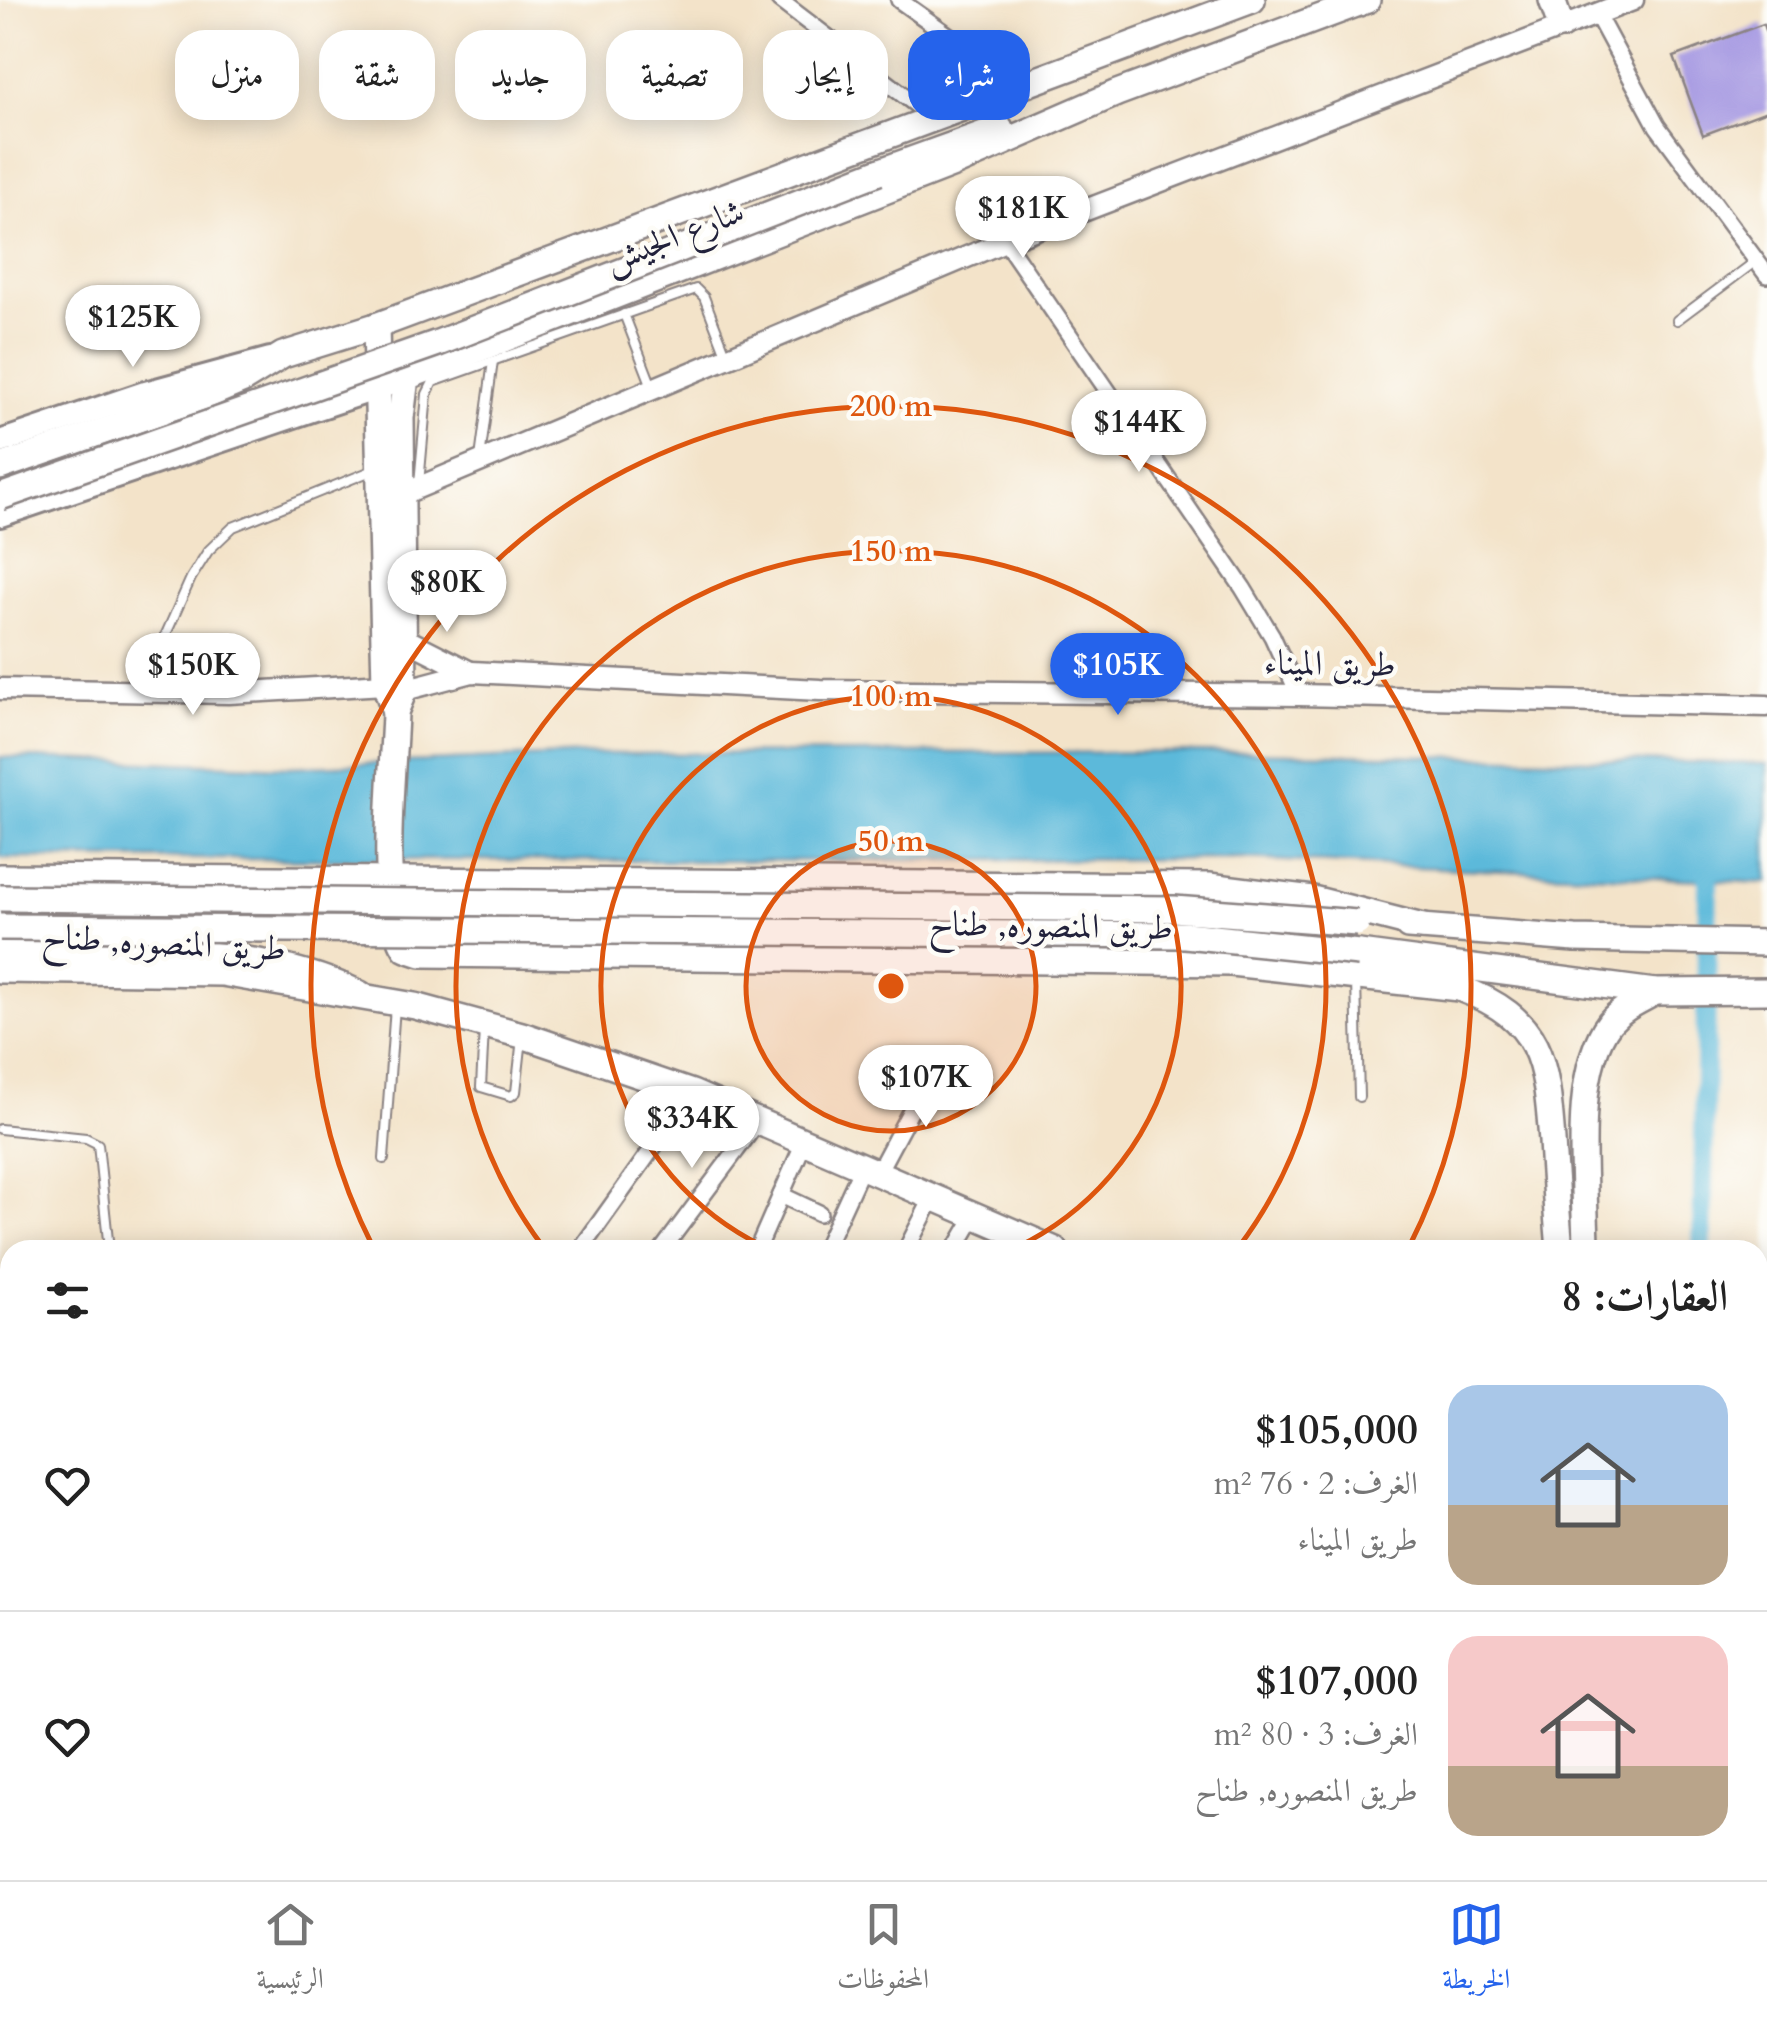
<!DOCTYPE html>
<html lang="ar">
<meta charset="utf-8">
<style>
:root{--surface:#fff;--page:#f6f6f6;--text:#222;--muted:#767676;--line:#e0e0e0;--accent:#2563eb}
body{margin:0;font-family:Cardo,Amiri,serif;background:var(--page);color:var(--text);direction:rtl;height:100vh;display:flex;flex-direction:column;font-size:38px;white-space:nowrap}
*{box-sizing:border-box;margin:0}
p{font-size:32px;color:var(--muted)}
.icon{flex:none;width:55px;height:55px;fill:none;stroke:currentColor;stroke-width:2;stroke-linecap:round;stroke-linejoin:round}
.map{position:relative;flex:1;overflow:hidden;direction:ltr}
.details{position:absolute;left:0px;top:1240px;width:1768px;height:640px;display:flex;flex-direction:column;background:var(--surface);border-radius:30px 30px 0 0;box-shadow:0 5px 25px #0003;direction:rtl}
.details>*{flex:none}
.guide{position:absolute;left:30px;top:30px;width:1000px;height:90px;direction:rtl;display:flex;gap:20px}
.price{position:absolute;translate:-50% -85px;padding:0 22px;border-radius:35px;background:#fff;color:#222;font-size:32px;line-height:65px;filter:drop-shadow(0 2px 5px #0008)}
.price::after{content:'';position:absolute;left:50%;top:60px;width:30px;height:22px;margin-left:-15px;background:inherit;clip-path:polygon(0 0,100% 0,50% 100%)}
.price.active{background:var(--accent);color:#fff}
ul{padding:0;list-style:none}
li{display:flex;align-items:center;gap:30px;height:250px;padding:0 40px}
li+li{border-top:2px solid var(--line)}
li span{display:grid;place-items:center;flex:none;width:280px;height:200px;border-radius:30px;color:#555}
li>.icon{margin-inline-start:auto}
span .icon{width:120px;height:120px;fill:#fffc;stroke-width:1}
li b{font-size:42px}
h2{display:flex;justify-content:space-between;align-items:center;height:120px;padding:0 40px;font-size:42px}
.chip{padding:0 35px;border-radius:30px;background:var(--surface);box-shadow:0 5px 25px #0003;font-size:35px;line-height:90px}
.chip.active{background:var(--accent);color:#fff}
.tabs{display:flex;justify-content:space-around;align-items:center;height:140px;border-top:2px solid var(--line);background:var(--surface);font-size:28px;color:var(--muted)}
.tabs a{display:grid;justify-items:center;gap:5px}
.tabs .active{color:var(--accent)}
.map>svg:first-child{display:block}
.water{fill:#5cb9da;stroke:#3f6e8a;stroke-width:2.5}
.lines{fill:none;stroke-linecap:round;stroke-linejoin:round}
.canal{stroke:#5cb9da;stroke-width:20}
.building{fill:#a699e2}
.service-casing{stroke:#8a8282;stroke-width:12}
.minor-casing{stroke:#8a8282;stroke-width:20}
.tertiary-casing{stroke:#8a8282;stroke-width:25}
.secondary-casing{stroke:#8a8282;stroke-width:28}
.primary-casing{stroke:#8a8282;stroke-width:30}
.trunk-casing{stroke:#8a8282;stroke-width:30}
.service{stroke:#fff;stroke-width:8}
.minor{stroke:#fff;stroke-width:15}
.tertiary{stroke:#fff;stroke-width:20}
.secondary{stroke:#fff;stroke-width:22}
.primary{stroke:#fff;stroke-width:25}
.trunk{stroke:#fff;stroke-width:25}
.primary-bridge-casing{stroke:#8a8282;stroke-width:30;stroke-linecap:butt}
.trunk-bridge-casing{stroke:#8a8282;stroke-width:30;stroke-linecap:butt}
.primary-bridge{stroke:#fff;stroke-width:25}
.trunk-bridge{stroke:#fff;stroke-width:25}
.ring{fill:none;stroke:#de560e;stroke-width:5}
.labels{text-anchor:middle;stroke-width:9;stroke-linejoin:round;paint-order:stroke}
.street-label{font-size:35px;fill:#22223b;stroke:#fdfcf7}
.centre{fill:#de560e;stroke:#fdfcf7;stroke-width:5}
.ring-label{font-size:30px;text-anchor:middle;font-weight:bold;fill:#de560e;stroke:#fdfcf7;stroke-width:9;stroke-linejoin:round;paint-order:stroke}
</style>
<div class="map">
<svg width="1767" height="1880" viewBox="0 0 1767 1880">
<rect width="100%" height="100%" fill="#fdfcf7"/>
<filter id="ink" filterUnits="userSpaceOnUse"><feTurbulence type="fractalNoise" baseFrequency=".01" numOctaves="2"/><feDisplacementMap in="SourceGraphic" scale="20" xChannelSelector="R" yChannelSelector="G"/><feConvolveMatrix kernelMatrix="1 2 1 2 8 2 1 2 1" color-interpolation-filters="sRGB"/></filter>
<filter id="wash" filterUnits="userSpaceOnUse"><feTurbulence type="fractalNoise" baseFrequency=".0048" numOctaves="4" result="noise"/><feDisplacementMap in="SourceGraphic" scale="40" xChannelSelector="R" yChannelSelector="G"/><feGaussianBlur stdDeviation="2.25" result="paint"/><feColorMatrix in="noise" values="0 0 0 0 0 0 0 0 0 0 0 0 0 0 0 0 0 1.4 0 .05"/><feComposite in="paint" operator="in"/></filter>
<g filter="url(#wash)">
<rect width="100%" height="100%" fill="#f3e3c9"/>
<polygon class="water" points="1245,752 1767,764 1767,883 1243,859 690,861 0,858 0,757 289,767 589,754"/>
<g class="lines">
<g class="canal">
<polyline points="1702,1250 1708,882"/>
<polyline points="1758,1578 1767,1618"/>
</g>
</g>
<g id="blocks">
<polygon class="building" points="1763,24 1767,36 1767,111 1703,135 1674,57"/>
</g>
</g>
<g filter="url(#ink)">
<use href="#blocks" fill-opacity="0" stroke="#8a8282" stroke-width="2.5"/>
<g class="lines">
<defs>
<g id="service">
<polyline points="624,314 653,389"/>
<polyline points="1677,320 1756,261"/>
<polyline points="480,458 493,361"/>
<polyline points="419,484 427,394 433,382 696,289 704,297 726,354"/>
<polyline points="142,688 191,578 208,551 233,527 376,469"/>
<polyline points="1356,981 1359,1097"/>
<polyline points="484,1029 481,1087 511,1096 516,1092 522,1038"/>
<polyline points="0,1129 86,1138 98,1144 109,1250"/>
<polyline points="384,1159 395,1006"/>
<polyline points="0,1304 10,1303"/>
</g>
<g id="minor">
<polyline points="779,0 935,119"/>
<polyline points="899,0 982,59"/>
<polyline points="1596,13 1657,126 1767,275"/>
<polyline points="1005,241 1243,588 1272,636 1299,695"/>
<polyline points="878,1172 934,1067"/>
<polyline points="781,1195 819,1213"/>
<polyline points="580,1250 692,1093"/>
<polyline points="662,1250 759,1120"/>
<polyline points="757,1250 805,1140"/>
<polyline points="824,1250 863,1165"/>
<polyline points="906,1250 934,1195"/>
<polyline points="955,1250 976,1214"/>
<polyline points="502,1870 506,1880"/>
<polyline points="573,1870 577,1880"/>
<polyline points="1543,1880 1553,1870"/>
</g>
<g id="tertiary">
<polyline points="403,494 1005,241 1633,0"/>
<polyline points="403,638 470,672"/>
<polyline points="0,689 229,693 385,684"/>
<polyline points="404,690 472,672 820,690 1299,695 1767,706"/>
</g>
<g id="secondary">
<polyline points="0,442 145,393 270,359"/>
<polyline points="0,515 395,382"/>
</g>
<g id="primary">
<path d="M1367,0l-250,93 -161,70 -550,214 -5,41 3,272 -9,22c-1,55 -19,193 11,237l15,5 810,9 228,25c83,30 87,73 93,153 2,36 5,73 8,109"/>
<polyline points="1552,0 1561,26"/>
<polyline points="878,172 1000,128"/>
<polyline points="376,326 385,684 395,712"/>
<polyline points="0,467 208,395 241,381 283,355 376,326 1252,0"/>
<polyline points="0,913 184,912"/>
<polyline points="0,970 222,973 415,1006 522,1035 692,1093 1055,1250"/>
<path d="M1586,1250c0,-64 -16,-176 24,-228 12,-14 29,-21 45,-30"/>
<polyline points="1758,1808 1767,1820"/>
<polyline points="1758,1855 1767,1867"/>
</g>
<g id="trunk">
<polyline points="0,877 1209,886 1313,899 1423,927"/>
<polyline points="1408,926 1575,939 1767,943"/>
<path d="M0,950c120,1 249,-9 360,44"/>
<polyline points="1359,953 1655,992 1767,991"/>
</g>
</defs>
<use href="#service" class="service-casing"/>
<use href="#minor" class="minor-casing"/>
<use href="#tertiary" class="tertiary-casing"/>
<use href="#secondary" class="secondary-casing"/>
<use href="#primary" class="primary-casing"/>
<use href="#trunk" class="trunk-casing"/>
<use href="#service" class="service"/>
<use href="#minor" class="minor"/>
<use href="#tertiary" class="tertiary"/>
<use href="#secondary" class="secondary"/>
<use href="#primary" class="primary"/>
<use href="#trunk" class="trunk"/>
<defs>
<polyline id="primary-bridge" points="0,497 438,343 878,172"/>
<g id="trunk-bridge">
<polyline points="0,898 1174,909 1357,923"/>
<polyline points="0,927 1185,935 1359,953"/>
</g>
</defs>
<use href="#primary-bridge" class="primary-bridge-casing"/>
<use href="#trunk-bridge" class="trunk-bridge-casing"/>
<use href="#primary-bridge" class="primary-bridge"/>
<use href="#trunk-bridge" class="trunk-bridge"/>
</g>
</g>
<circle cx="891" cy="986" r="145" fill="#de560e" fill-opacity=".12"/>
<g class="ring">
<circle cx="891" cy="986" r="145"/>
<path d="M771 1250A290 290 0 1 1 1011 1250"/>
<path d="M544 1248A435 435 0 1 1 1238 1248"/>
<path d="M374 1249A580 580 0 1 1 1408 1249"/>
</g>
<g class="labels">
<g class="street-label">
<text transform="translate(674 235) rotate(-21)" y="12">شارع الجيش</text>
<text transform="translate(1330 663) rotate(1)" y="12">طريق الميناء</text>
<text transform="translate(1051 925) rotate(1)" y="12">طريق المنصوره, طناح</text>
<text transform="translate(164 942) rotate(3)" y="12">طريق المنصوره, طناح</text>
</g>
</g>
<circle cx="891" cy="986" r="15" class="centre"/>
<g class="ring-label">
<text x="891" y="416">200 m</text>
<text x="891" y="561">150 m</text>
<text x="891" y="706">100 m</text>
<text x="891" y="851">50 m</text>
</g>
</svg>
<b class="price" style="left:1023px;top:261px">$181K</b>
<b class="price" style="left:133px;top:370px">$125K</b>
<b class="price" style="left:1139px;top:475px">$144K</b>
<b class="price" style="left:447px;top:635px">$80K</b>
<b class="price" style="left:193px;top:718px">$150K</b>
<b class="price active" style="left:1118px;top:718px">$105K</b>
<b class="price" style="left:926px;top:1130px">$107K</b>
<b class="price" style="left:692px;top:1171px">$334K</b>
<div class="guide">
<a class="chip active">شراء</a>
<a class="chip">إيجار</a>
<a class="chip">تصفية</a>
<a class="chip">جديد</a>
<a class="chip">شقة</a>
<a class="chip">منزل</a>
</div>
<section class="details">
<h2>العقارات: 8<svg class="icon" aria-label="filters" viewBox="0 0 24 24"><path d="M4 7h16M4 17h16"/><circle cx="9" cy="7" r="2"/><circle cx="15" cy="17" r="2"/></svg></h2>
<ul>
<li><span style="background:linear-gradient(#a9c7e8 60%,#b9a48a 0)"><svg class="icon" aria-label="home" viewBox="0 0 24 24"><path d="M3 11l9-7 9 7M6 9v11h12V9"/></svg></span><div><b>$105,000</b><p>الغرف: 2 · 76 m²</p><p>طريق الميناء</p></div><svg class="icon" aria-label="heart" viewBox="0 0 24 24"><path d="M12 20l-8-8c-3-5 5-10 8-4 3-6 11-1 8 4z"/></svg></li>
<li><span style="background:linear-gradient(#f6c9c9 65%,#b9a48a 0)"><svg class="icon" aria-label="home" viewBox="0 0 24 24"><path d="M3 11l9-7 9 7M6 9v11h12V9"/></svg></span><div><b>$107,000</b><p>الغرف: 3 · 80 m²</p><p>طريق المنصوره, طناح</p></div><svg class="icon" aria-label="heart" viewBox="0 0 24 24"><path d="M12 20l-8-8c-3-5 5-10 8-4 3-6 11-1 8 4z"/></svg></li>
</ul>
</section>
</div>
<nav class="tabs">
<a class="active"><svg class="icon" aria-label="map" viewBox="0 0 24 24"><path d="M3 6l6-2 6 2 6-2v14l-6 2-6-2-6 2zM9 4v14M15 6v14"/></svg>الخريطة</a>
<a><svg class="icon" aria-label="saved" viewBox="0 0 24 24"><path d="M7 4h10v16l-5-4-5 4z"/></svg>المحفوظات</a>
<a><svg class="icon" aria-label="home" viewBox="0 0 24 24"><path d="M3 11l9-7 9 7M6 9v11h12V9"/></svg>الرئيسية</a>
</nav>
